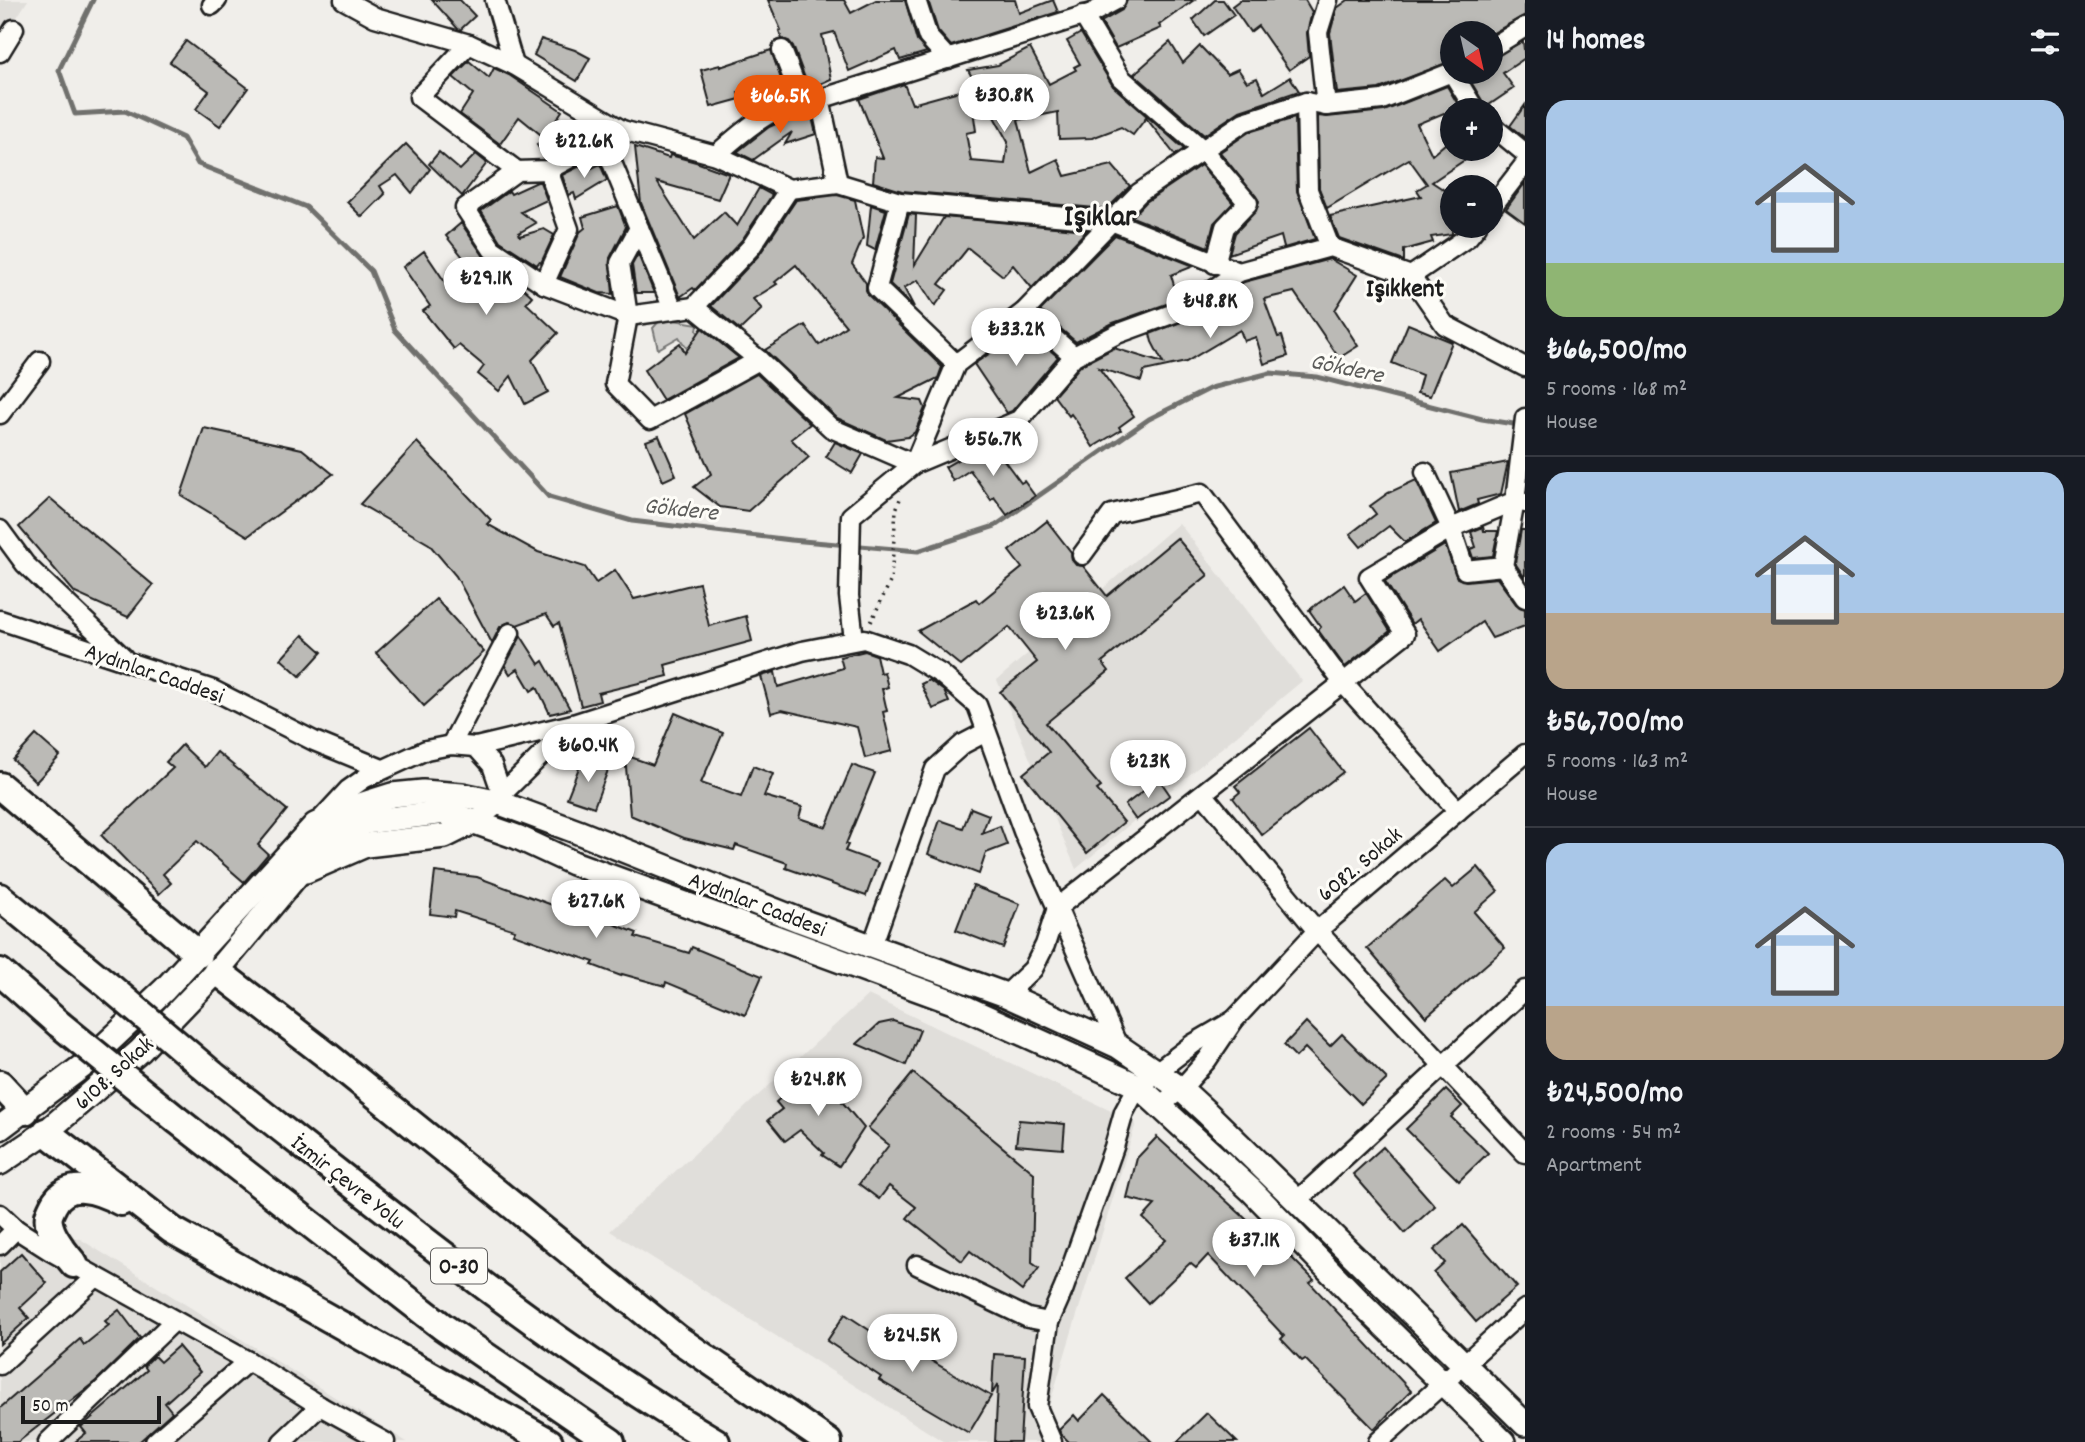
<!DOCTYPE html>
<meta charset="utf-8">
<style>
:root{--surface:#171b24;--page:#20242c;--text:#f1f3f6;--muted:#9ea1a6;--line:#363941;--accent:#ea580c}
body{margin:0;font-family:Dekko,sans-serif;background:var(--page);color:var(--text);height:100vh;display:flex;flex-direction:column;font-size:26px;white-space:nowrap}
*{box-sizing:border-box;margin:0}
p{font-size:23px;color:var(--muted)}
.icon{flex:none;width:38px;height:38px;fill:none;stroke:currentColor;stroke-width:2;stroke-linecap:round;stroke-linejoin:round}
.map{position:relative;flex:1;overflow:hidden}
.details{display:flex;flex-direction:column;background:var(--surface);width:560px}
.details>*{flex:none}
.needle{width:46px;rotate:146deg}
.controls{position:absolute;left:1440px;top:21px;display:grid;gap:14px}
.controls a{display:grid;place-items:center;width:63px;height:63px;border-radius:50%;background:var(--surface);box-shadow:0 4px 10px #0003;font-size:35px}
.scale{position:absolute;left:21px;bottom:18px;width:140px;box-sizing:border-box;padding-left:7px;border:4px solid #1c1c1c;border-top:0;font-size:19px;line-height:24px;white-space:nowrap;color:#1c1c1c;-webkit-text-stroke:5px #fdfcf7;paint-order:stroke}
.price{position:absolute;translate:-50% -60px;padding:0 16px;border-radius:24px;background:#fff;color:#222;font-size:23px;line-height:46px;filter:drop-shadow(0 2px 4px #0008)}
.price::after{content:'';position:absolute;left:50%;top:42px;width:21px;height:16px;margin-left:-10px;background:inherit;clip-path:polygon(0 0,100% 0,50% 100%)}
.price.active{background:var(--accent);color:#fff}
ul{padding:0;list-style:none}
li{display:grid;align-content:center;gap:14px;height:371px;padding:0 21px}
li+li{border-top:2px solid var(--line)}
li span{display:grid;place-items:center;height:217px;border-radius:21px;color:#555}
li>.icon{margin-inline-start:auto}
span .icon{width:126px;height:126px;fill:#fffc;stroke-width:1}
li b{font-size:30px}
h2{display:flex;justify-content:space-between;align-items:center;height:84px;padding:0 21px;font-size:30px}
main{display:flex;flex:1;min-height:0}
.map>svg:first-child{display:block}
.built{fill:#e0deda}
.green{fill:#d0cfcc;stroke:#767674;stroke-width:2}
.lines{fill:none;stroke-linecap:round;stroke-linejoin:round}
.stream{stroke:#706f6d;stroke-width:5}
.building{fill:#bbbab6;stroke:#1c1c1c;stroke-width:2}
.minor-casing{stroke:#1c1c1c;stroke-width:23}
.major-casing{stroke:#1c1c1c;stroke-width:28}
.highway-casing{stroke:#1c1c1c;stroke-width:32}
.path{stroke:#1c1c1c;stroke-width:3.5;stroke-dasharray:2 5;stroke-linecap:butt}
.minor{stroke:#fdfcf7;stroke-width:18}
.major{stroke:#fdfcf7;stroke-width:23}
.highway{stroke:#fdfcf7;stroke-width:26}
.highway-bridge-casing{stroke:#1c1c1c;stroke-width:32;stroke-linecap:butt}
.highway-bridge{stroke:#fdfcf7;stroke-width:26}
.labels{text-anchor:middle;stroke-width:6;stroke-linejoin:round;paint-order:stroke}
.shield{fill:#fdfcf7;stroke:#605f5e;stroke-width:2}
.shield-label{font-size:21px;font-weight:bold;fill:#1c1c1c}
.street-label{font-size:23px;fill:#1c1c1c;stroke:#fdfcf7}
.water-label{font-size:24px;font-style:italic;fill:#5b5b59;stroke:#fdfcf7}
.quarter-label{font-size:26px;font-weight:bold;fill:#1c1c1c;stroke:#fdfcf7}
.district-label{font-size:30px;font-weight:bold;fill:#1c1c1c;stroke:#fdfcf7}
</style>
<main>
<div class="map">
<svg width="1525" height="1442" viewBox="0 0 1525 1442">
<rect width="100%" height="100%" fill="#f0eeea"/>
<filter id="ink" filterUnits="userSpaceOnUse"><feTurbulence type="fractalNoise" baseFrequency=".0143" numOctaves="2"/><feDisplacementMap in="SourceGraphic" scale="14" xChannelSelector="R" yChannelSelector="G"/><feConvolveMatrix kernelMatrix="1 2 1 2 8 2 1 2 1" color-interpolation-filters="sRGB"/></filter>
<g filter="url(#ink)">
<g class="built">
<polygon points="0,0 28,0 0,44"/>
<polygon points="1179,523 1302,681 1076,869 997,680"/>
<polygon points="868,995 1136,1123 1038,1442 944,1442 610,1231"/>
<polygon points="0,1225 80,1239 407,1442 0,1442"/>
</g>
<polygon class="green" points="662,318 698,324 697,331 712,351 696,362 679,337 658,349 653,328"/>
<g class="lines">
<polyline class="stream" points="93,0 59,70 75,114 125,111 183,138 198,164 306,207 371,271 395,330 549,497 632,521 791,540 918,551 995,526 1149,419 1211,388 1270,373 1317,377 1482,419 1520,425"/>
</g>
<g class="building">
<polygon points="432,0 460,0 475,16 460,30 458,29"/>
<polygon points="768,0 844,0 851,13 876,0 905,0 917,41 927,52 900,60 896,50 849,71 834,32 822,35 831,79 809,89 793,46 789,41 782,39 779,31 781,30"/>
<polygon points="928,0 1015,0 1019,13 1053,0 1058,12 951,46 938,31"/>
<polygon points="1127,0 1194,0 1159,25 1161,28 1116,48 1101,22 1122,10"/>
<polygon points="1215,0 1223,0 1234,15 1204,36 1193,20"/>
<polygon points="1240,0 1305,0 1312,12 1307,33 1309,56 1289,70 1258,26 1250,32 1232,6"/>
<polygon points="1348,0 1525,0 1525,15 1493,33 1452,33 1452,61 1379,89 1337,93 1330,33 1337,8"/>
<polygon points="1081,33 1113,86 1184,149 1175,155 1146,118 1133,135 1121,127 1092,138 1059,139 1058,112 1018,120 1031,172 1058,159 1065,176 1112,165 1130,186 1107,209 902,191 873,182 875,157 883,158 859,99 904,84 912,104 970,88 976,131 966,133 971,161 1005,164 1008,142 968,70 998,65 1030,48 1049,84 1076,70 1074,67 1080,64 1067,41"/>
<polygon points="541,39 575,50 590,58 577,81 534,55"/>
<polygon points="186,41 248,88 220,126 196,109 209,91 170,62"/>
<polygon points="1523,41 1525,58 1503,73 1514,88 1486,107 1465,72 1491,72 1491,59"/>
<polygon points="1170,42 1183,63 1200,46 1227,74 1238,69 1247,82 1257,78 1264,93 1290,77 1299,91 1240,111 1204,135 1134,74"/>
<polygon points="771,50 781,79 738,93 740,99 711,107 701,70 720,65 720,67"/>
<polygon points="469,61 489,78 494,68 509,75 562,111 554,123 569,146 546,158 537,145 546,139 519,117 500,144 460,114 473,94 453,77"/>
<polygon points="1447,86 1460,108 1446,116 1444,113 1417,124 1432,155 1452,138 1452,149 1481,149 1432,182 1452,195 1452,234 1431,237 1433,242 1404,250 1404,261 1339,238 1330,216 1421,196 1417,190 1427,184 1409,159 1327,208 1319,188 1318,116 1327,117 1384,111"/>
<polygon points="1525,105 1525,138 1510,126"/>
<polygon points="800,113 801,117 811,113 816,134 785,144 792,132 753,160 737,152 769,127"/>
<polygon points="1295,118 1297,191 1315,239 1284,248 1281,236 1229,254 1235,233 1256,211 1259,201 1220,152 1249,132"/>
<polygon points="406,144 430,169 412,193 397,175 380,186 385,194 362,217 347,202"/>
<polygon points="635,147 669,158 670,155 696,162 729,174 718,199 657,182 694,240 724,212 737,226 759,188 772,195 742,240 695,290 693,288 680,297 641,203"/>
<polygon points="439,152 460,170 476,154 487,163 462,196 429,164"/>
<polygon points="600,164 607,180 576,199 574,193 569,195 562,175 582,165 586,171"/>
<polygon points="1201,165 1233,203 1214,223 1208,247 1132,217 1146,202"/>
<polygon points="537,182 540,182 547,200 521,212 536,223 519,233 520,236 544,229 554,235 541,263 539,262 537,265 500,241 481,211 509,191 511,194"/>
<polygon points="1525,183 1525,223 1506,209"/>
<polygon points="837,195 855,200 863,238 852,264 866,283 866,290 869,296 942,367 938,378 898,398 922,401 925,408 915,432 908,437 886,440 837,418 765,350 805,325 819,345 846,326 796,265 775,282 777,284 753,299 762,309 740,330 711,306 759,255 796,200"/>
<polygon points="871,205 886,210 875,250 867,246"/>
<polygon points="618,206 626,227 610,258 613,294 599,293 560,277 580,232 585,228 582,217"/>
<polygon points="909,214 916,215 914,266 944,217 1087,230 1032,288 1013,265 1003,276 968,248 939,284 947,290 935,306 918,280 904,288 914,307 890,284"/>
<polygon points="461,223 485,258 523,283 521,286 532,296 526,303 558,333 532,360 548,392 525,404 511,376 499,391 478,374 484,366 459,345 454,349 423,311 430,306 403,267 424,251 447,285 470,266 446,236"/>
<polygon points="1115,235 1194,266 1171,275 1176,292 1194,288 1175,301 1113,323 1076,342 1040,311"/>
<polygon points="638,254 654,293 636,293 632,265"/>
<polygon points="1330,259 1357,275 1335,310 1358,346 1339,358 1294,292 1264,299 1278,337 1282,336 1288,356 1264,364 1256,337 1244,341 1240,330 1186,362 1144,371 1141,381 1099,368 1134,416 1119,427 1121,430 1093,447 1077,422 1071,414 1069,416 1054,396 1081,365 1114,348 1163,363 1152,342 1150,334 1186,320 1244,282"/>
<polygon points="1408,324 1452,342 1430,396 1417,393 1422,375 1392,363"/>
<polygon points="702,328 739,358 663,400 644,370 680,343 685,353"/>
<polygon points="1026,329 1058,357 1012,411 1007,413 974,364"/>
<polygon points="757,374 810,424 791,439 809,457 748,511 720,507 694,487 711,474 685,414"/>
<polygon points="204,428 302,449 333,474 248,536 181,495"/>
<polygon points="659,436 676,475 663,481 646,441"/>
<polygon points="417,442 491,520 487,524 538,552 585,567 596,583 615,570 634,599 699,583 709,626 746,616 752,641 665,665 668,676 598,693 600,701 581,706 559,623 554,626 546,614 517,625 509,622 500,627 492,643 456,576 429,544 360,504"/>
<polygon points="835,442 863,454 852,473 826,457"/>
<polygon points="992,444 1021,483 1024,481 1035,496 1007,515 994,497 991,500 970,470 953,481 945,467 968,454"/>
<polygon points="1508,462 1501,494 1477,500 1478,504 1459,512 1451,473"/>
<polygon points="1416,480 1436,523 1405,542 1389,526 1361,547 1350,534 1376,514 1370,506 1388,493"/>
<polygon points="50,498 153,585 128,617 75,593 19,527"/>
<polygon points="1047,521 1071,552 1072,560 1076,565 1083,566 1107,596 1177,538 1208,575 1102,662 1109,671 1046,723 1101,787 1097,790 1124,822 1087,853 1023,774 1049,752 1000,692 1037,662 1009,627 961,666 918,631 976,599 979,603 1022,568 1009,551"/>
<polygon points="1483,527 1484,531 1498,531 1493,556 1473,558 1470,549 1476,547 1471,532"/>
<polygon points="1521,530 1525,530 1525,578 1515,563"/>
<polygon points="1445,545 1457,578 1466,581 1497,578 1516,604 1525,609 1525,626 1492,638 1482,622 1440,651 1418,619 1412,624 1385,581"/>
<polygon points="1344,585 1355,601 1366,593 1390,631 1345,667 1318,630 1321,627 1309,610"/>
<polygon points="436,599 484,652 424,706 376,653"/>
<polygon points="303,635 322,652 300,676 281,659"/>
<polygon points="521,636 539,664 543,661 570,709 550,714 537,687 531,691 518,669 510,674 505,666"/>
<polygon points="865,651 876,655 880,673 884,672 888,687 882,689 887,711 883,712 892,751 865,758 857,727 782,710 771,713 761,676 775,672 778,687 843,668 840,657"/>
<polygon points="929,680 944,691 949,702 933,709 921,684"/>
<polygon points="675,713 723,733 701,783 741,797 753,766 773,774 764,796 802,807 799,818 826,827 852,765 875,773 846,844 848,845 845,851 878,863 866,896 786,868 787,863 736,845 734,850 684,838 630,815 625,755 653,765"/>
<polygon points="1309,728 1343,772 1262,835 1233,798 1240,792 1235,786"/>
<polygon points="36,735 60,756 36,782 13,760"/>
<polygon points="182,745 205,767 217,752 287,810 258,845 268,854 244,882 197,841 163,874 171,883 159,894 101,835 173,768 166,762"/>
<polygon points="582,760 608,770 594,807 567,798"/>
<polygon points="1159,779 1170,795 1136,820 1125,805"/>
<polygon points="971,808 989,815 982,833 1000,826 1007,845 986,853 979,874 928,854 940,820 963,828"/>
<polygon points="1478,867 1498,891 1474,912 1505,948 1426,1017 1367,948 1445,880 1453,888"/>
<polygon points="435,872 477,877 563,909 565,905 637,933 635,937 689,953 692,947 762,976 745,1015 666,982 665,986 622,974 621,976 592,965 594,962 513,934 515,930 455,911 454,917 430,914"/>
<polygon points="973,886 1020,904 1003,948 956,930"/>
<polygon points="893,1021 920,1030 906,1065 857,1044 879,1024"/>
<polygon points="1306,1022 1330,1046 1342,1034 1387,1079 1361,1104 1305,1048 1296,1057 1284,1045"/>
<polygon points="810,1072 839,1098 864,1128 839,1166 822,1155 824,1153 800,1130 785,1141 768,1120 782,1109 776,1102"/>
<polygon points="913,1073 1034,1173 1032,1263 1039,1268 1022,1291 970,1251 962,1261 907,1218 916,1207 889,1186 879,1199 859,1184 889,1145 868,1128"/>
<polygon points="1446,1090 1462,1106 1451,1117 1488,1153 1459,1181 1406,1129"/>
<polygon points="1019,1120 1065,1124 1063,1149 1016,1145"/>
<polygon points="1157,1137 1247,1220 1283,1258 1287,1253 1314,1280 1310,1283 1411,1391 1374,1429 1305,1359 1302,1361 1281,1339 1284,1336 1208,1255 1196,1268 1190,1263 1148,1303 1125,1278 1166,1240 1143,1218 1155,1205 1127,1198 1137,1158"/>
<polygon points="1383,1147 1435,1206 1405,1233 1353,1174"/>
<polygon points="1463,1225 1517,1287 1476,1322 1434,1273 1445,1263 1434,1250"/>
<polygon points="21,1253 47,1283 20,1308 29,1318 0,1344 0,1272"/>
<polygon points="119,1310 140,1338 96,1381 18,1442 0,1442 0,1408 80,1339 84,1345 109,1325 105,1321"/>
<polygon points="845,1314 898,1349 901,1343 991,1396 969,1433 879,1380 881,1377 827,1341"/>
<polygon points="178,1346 200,1372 165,1403 172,1412 139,1442 75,1442 86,1433 81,1427 147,1370 144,1366 154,1356 160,1362"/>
<polygon points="994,1354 1025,1356 1020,1442 995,1442 998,1384 992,1394"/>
<polygon points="1104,1395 1152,1442 1069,1442 1061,1434 1059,1430 1074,1415 1079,1421"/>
<polygon points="1207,1413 1237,1442 1177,1442"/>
</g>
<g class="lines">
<defs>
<g id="minor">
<polyline points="344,0 375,17 469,44 514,65 622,130 716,155 789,189 838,183 900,202 1111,221 1239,272 1330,247 1411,276"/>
<polyline points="495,0 514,65"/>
<polyline points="916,0 928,37 948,59"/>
<polyline points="212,5 217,0"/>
<polyline points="1083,15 1121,78 1202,149 1248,203 1225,227 1215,264"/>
<polyline points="469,44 419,97 517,171"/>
<polyline points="1491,48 1525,27"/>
<polyline points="782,50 801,99"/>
<polyline points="0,52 14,29"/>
<polyline points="1452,72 1475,110"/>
<polyline points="820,99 838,183"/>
<polyline points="1306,102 1308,190 1330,247"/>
<polyline points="1326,106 1318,32 1328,0"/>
<polyline points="1491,125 1525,153"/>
<polyline points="622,130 548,170 517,171 465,208 492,249 544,284 628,316 694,307 759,360 831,428 914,464 1019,420 1074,356 1117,334 1180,311 1239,272"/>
<polyline points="603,141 639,228 620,263 628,316 615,384 650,420 759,360"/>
<path d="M716,155c29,-26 63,-56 104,-56l272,-86 24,-13"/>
<polyline points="900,202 877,288 956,364"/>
<polyline points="1491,208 1525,164"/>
<polyline points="1477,226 1468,237 1411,276 1445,325 1525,367"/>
<polyline points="639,228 673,309"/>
<polyline points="544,284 569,229 548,170"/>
<polyline points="694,307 751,247 789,189"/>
<polyline points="1024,312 1074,356"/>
<polyline points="0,414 40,361"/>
<polyline points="1425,472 1451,528 1465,570 1503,566 1525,598"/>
<polyline points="0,530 25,564 123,657"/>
<polyline points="1082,555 1112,514 1202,493 1344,684 1458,811"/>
<polyline points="1503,566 1515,501 1525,418"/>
<polyline points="0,620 213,690 314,741 382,769"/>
<polyline points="854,640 849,596 851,516 914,464 956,364 1024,312 1139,193 1244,122 1306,102 1326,106 1382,100 1452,72"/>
<polyline points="451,745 510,633"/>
<polyline points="476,747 492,765 502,794"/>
<polyline points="1203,794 1317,931 1525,1153"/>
<polyline points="322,818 348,790 365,778 426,750 451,745 476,747 573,724"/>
<polyline points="475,821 500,803 502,794 573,724 802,651 864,639 908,654 941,674 977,705 1023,831 1118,1046"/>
<polyline points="872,946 935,769 963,744 986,732"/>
<polyline points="1006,995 1033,969 1045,945 1057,908 1405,634 1369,577 1451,528 1515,501 1525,503"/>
<polyline points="1161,1105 1181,1089 1207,1060 1234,1020 1317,931 1525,754"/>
<polyline points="1298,1200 1525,990"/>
<polyline points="0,1214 16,1229 52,1252 248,1361 320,1406 385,1442"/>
<polyline points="0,1245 16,1229"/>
<polyline points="917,1265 1028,1318 1049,1322 1064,1288 1114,1147 1124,1112 1138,1086 1193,1044 1234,1020"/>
<polyline points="1049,1322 1037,1407 1052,1442"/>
<polyline points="0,1365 96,1277"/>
<polyline points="48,1442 174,1321"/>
<polyline points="155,1442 248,1361"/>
<polyline points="282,1442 320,1406"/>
<polyline points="1378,1442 1525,1309"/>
</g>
<g id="major">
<polyline points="306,871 366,845 445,836 475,821"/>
<polyline points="0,1128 84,1065 165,989 315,825 354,807 392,795 423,792 462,795 500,803 578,832 799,920 1006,995 1118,1046 1181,1089 1207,1113 1525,1424"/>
<polyline points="0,1163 46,1132 140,1051 217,971 297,875 325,844 365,822 446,812 517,837 573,863 953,1002 1138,1086 1252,1191 1358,1300 1503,1442"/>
</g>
<g id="highway">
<polyline points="0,786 198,954"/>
<polyline points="0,897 111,988"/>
<polyline points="217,971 329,1057 678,1339 828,1442"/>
<polyline points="0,972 59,1024"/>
<path d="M212,1074c164,128 325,262 504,368"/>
<polyline points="0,1084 25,1111"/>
<polyline points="177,1120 443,1327 611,1442"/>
<polyline points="46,1132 172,1230 549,1442"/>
<path d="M74,1264c-9,-11 -20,-23 -24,-37 -3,-9 -1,-13 3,-21 13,-28 46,-16 68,-4"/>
</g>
</defs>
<use href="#minor" class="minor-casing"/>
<use href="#major" class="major-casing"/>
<use href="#highway" class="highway-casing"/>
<polyline class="path" points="871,622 891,580 896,510 900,499"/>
<use href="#minor" class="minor"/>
<use href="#major" class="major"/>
<use href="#highway" class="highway"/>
<defs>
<g id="highway-bridge">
<polyline points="111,988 212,1074"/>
<polyline points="59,1024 177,1120"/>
</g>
</defs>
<use href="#highway-bridge" class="highway-bridge-casing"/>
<use href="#highway-bridge" class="highway-bridge"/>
</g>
</g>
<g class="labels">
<rect class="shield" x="431" y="1248.5" width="56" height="35" rx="5"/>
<g class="shield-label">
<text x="459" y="1273">O-30</text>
</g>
<g class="street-label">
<text transform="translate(155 672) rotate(19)" y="8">Aydınlar Caddesi</text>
<text transform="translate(1359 863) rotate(-40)" y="8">6082. Sokak</text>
<text transform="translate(758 903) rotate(21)" y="8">Aydınlar Caddesi</text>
<text transform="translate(113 1072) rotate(-42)" y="8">6108. Sokak</text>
<text transform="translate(349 1181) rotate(38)" y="8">İzmir Çevre Yolu</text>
</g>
<g class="water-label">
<text transform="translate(1347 367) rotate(12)" y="8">Gökdere</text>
<text transform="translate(681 508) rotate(6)" y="8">Gökdere</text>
</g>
<g class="quarter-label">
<text x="1405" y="296">Işıkkent</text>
</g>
<g class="district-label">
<text x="1100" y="225">Işıklar</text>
</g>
</g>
</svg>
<div class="controls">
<a><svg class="needle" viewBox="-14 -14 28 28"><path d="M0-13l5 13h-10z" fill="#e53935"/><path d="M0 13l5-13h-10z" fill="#9ea1a6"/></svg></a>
<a>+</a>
<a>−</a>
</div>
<div class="scale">50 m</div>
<b class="price" style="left:1004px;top:134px">₺30.8K</b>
<b class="price active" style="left:780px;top:135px">₺66.5K</b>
<b class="price" style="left:584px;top:180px">₺22.6K</b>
<b class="price" style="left:486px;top:317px">₺29.1K</b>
<b class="price" style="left:1210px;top:340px">₺48.8K</b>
<b class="price" style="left:1016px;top:368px">₺33.2K</b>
<b class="price" style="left:993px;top:478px">₺56.7K</b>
<b class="price" style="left:1065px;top:652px">₺23.6K</b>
<b class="price" style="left:588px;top:784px">₺60.4K</b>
<b class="price" style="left:1148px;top:800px">₺23K</b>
<b class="price" style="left:596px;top:940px">₺27.6K</b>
<b class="price" style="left:818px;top:1118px">₺24.8K</b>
<b class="price" style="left:1254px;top:1279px">₺37.1K</b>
<b class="price" style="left:912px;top:1374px">₺24.5K</b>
</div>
<section class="details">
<h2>14 homes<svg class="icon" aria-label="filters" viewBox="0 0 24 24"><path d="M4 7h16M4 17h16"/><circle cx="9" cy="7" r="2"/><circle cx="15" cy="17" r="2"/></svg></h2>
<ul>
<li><span style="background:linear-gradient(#a9c7e8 75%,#8fb573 0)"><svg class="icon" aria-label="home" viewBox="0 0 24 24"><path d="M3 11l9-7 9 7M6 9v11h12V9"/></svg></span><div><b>₺66,500/mo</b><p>5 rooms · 168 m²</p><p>House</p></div></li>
<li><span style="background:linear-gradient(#a9c7e8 65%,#b9a48a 0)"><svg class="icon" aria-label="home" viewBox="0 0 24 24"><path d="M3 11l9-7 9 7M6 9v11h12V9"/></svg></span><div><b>₺56,700/mo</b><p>5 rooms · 163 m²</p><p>House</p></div></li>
<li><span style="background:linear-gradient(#a9c7e8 75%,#b9a48a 0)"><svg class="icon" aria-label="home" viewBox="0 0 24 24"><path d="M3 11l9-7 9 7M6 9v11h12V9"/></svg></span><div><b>₺24,500/mo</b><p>2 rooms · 54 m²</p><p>Apartment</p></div></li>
</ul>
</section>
</main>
